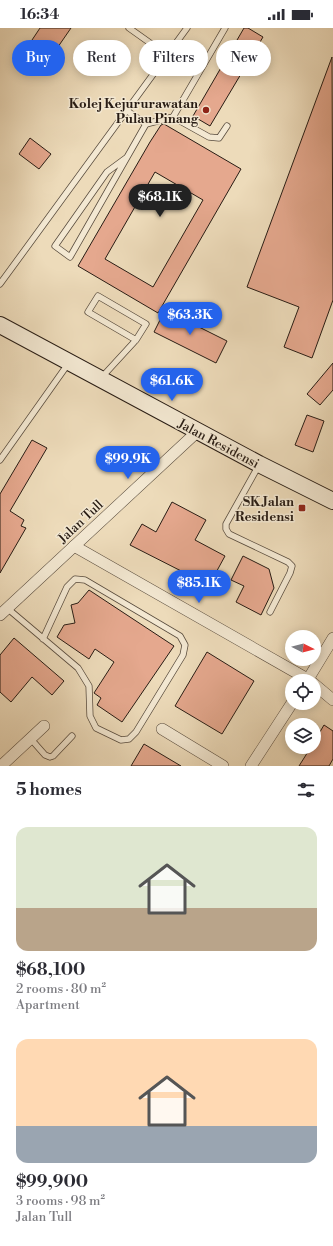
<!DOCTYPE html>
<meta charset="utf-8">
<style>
:root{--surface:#fff;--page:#f7f7f7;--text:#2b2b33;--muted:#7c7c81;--accent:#2563eb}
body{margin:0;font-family:"Libre Bodoni",serif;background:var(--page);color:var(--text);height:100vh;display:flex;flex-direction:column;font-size:15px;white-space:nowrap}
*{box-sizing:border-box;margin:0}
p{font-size:13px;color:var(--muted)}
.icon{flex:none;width:22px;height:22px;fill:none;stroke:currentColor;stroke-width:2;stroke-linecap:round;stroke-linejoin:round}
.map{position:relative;height:738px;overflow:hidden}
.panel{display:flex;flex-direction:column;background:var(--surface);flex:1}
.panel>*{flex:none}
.hud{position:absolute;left:12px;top:12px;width:309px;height:36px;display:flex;gap:8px}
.needle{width:26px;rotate:96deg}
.tools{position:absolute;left:285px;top:602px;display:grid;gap:8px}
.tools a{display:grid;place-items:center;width:36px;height:36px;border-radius:50%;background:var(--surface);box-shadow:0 2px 10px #0003;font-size:20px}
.price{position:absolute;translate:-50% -34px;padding:0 9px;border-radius:14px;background:var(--accent);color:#fff;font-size:13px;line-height:26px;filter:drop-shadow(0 1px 2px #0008)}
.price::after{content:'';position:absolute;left:50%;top:24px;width:12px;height:9px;margin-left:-6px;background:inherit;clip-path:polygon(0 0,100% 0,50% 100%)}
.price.selected{background:#222;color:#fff}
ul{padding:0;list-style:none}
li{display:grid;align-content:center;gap:8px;height:212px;padding:0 16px}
li span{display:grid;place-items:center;height:124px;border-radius:12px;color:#555}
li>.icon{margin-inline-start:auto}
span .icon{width:72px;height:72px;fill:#fffc;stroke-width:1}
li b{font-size:17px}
h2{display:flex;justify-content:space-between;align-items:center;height:48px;padding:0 16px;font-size:17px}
.tag{padding:0 14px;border-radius:18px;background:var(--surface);box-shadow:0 2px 10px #0003;font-size:14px;line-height:36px}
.tag.selected{background:var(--accent);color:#fff}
.status{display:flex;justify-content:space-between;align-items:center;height:28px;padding:0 20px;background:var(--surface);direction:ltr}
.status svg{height:11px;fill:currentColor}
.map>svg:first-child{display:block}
.building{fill:#e5a88e;stroke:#281c14;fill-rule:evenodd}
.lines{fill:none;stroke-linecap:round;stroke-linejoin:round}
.lane-casing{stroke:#594c3e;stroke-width:7}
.street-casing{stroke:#594c3e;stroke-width:12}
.secondary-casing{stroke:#281c14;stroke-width:18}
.lane{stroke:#f3e8d2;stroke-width:5.5}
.street{stroke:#f3e8d2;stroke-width:11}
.secondary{stroke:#f3e8d2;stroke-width:16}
.poi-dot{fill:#8f2418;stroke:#f3e8d2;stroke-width:1.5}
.labels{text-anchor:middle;stroke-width:3;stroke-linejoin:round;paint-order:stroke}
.poi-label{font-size:13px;font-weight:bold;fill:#281c14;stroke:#f3e8d2;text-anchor:end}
.street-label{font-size:13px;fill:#281c14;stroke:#f3e8d2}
</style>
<div class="status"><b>16:34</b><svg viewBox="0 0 49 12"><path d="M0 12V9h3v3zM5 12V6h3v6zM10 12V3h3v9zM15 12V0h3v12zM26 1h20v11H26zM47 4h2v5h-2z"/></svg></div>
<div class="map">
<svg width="333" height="738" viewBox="0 0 333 738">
<rect width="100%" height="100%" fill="#eddbba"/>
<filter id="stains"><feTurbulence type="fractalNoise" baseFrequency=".005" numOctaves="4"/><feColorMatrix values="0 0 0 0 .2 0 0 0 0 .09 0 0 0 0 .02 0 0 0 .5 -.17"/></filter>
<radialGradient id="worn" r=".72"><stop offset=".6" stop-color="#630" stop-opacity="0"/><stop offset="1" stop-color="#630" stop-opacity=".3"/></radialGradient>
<g class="building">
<polygon points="40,0 71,0 51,29 30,15"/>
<polygon points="244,0 248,0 263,9 210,98 193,88"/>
<polygon points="332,29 333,272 312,330 284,319 299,279 247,259"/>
<path d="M164,96l77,45 -83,144 -80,-47 72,-124 11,-17zM155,144l48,28 -50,87 -48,-28z"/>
<polygon points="30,110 51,126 39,141 19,126"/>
<polygon points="165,282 227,313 216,335 154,304"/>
<polygon points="333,335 333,362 320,377 307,366"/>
<polygon points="307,387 324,393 313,424 295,417"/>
<polygon points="32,412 47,420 10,483 24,492 21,498 26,500 0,545 0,466"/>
<polygon points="172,474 206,492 195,512 225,528 213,550 204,546 197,559 187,554 191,548 130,517 142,496 156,504"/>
<polygon points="243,528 269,541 274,560 261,587 236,574 244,558 231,552"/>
<polygon points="89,562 174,618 122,694 97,677 101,670 94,665 114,634 95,621 89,631 57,609 64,597 75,595 71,577 78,575"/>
<polygon points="14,610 64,653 52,667 32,649 11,674 0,664 0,627"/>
<polygon points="207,624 254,653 222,706 175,678"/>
<polygon points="324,697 333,703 333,731 329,738 299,738 311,719 314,719 314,714"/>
<polygon points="144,716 181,738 131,738"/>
</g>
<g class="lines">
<defs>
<g id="lane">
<polyline points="129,0 167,27"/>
<polyline points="126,82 146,96 173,89 225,0"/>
<polyline points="173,89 209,109 219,110 227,98"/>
<polyline points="126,130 107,144 55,218 70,229 146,96"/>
<polyline points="0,256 187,0"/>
<polyline points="102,349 136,312 146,296 98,268 88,284 136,312"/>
<polyline points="0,432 68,336"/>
<polyline points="259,437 226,496 226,501 229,506 288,534 292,538 290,545 270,584"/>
<polyline points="7,580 78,640 89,658 90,688 96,700 121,712 129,711 136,704 183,627 185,617 180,608 85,552 75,551 67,559 43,611"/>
<polyline points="30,710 45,727 50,729 53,728 72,708"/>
</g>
<g id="street">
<polyline points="74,518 311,653"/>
<polyline points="0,587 198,403"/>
<polyline points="307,653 333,610"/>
<polyline points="314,656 333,672"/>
<polyline points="162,701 223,738"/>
<polyline points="1,738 44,698"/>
<polyline points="251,738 292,675"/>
</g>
<polyline id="secondary" points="0,297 259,436 333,473"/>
</defs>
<use href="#lane" class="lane-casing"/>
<use href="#street" class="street-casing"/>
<use href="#secondary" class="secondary-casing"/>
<use href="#lane" class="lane"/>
<use href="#street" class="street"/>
<use href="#secondary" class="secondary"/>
</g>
<g class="poi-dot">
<circle cx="206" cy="82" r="4"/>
<rect x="298" y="476" width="8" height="8" rx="2"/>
</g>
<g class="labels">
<g class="poi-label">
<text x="198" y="80">Kolej Kejururawatan<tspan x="198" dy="15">Pulau Pinang</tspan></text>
<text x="294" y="478">SK Jalan<tspan x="294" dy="15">Residensi</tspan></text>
</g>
<g class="street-label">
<text transform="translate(219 415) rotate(28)" y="5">Jalan Residensi</text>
<text transform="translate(80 493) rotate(-43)" y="5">Jalan Tull</text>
</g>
</g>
<rect width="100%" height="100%" filter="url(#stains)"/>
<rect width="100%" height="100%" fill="url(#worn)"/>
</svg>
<div class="tools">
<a><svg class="needle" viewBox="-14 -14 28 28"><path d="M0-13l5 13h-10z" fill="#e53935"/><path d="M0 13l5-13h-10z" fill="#7c7c81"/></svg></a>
<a><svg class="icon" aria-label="locate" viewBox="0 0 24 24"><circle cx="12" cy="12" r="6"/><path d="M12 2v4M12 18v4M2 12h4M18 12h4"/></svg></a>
<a><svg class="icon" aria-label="layers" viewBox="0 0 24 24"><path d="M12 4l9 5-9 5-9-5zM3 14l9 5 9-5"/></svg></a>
</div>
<b class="price selected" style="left:160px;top:190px">$68.1K</b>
<b class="price" style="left:190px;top:308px">$63.3K</b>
<b class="price" style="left:172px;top:374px">$61.6K</b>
<b class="price" style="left:128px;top:452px">$99.9K</b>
<b class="price" style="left:199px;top:576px">$85.1K</b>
<div class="hud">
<a class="tag selected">Buy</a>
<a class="tag">Rent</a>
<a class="tag">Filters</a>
<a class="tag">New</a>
</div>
</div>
<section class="panel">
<h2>5 homes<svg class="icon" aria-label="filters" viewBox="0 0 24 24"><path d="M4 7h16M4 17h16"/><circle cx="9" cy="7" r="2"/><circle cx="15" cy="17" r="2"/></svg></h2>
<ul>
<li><span style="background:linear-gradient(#dfe7d0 65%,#b9a48a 0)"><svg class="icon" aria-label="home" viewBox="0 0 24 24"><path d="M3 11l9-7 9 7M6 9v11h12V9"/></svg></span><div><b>$68,100</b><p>2 rooms · 80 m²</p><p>Apartment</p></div></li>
<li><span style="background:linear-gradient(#ffd9b3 70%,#9aa5b1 0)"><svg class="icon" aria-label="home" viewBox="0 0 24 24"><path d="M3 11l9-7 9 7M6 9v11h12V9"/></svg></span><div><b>$99,900</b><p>3 rooms · 98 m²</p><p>Jalan Tull</p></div></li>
</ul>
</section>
